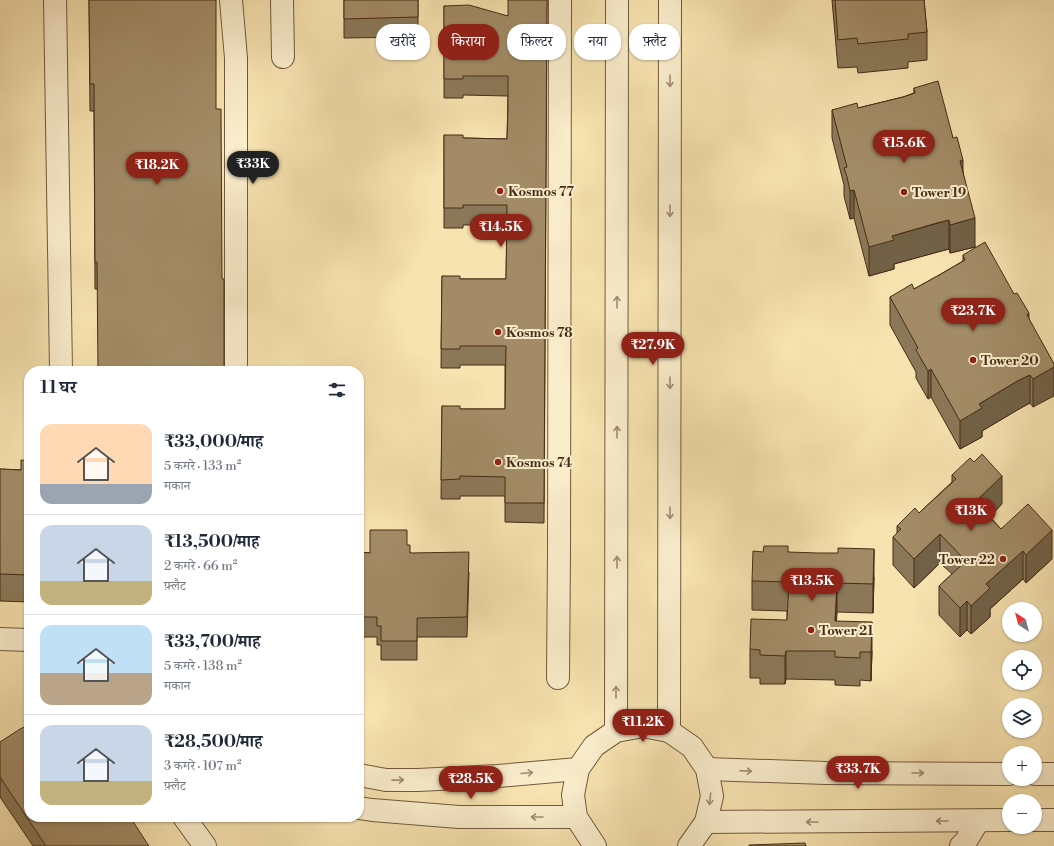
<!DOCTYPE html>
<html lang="hi">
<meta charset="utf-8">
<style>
:root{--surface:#fff;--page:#f2f2f3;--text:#1f2937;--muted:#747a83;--line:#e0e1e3;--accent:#8f2418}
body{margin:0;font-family:"Libre Bodoni","Noto Serif Devanagari",serif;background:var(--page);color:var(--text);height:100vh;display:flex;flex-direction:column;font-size:15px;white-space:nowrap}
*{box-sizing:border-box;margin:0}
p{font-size:13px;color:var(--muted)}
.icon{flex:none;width:22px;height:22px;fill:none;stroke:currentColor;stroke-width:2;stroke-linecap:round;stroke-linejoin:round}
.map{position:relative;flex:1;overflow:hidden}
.panel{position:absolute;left:24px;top:366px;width:340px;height:456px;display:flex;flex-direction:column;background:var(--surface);border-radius:16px;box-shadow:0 1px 3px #0004}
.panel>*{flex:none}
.top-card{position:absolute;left:376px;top:24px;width:380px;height:36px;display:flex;gap:8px}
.needle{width:26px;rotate:324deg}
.fabs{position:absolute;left:1002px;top:602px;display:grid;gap:8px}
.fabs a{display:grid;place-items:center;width:40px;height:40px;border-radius:50%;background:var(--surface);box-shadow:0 1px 3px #0004;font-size:20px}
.price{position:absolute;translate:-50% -34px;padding:0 9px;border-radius:14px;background:var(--accent);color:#fff;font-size:13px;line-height:26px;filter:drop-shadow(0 1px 2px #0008)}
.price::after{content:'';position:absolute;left:50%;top:24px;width:12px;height:9px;margin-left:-6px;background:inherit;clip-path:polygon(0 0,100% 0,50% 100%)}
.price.on{background:#222;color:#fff}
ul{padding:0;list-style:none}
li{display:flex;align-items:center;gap:12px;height:100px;padding:0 16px}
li+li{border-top:1px solid var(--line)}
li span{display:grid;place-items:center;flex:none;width:112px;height:80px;border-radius:12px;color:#555}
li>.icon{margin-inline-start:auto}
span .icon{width:48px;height:48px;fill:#fffc;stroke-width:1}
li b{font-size:17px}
h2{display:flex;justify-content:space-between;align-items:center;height:48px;padding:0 16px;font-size:17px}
.pill{padding:0 14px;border-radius:16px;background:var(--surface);box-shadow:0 1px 3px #0004;font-size:14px;line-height:36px}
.pill.on{background:var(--accent);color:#fff}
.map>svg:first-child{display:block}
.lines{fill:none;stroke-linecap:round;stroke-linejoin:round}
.street-casing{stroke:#725a3c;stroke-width:24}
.street{stroke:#faedcc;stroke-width:22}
.wall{fill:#8b7858;stroke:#462c15}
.shaded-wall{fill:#716147;stroke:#462c15}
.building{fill:#a28b66;stroke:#462c15}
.oneway{stroke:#a08c70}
.poi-dot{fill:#8f2418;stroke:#faedcc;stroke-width:1.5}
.labels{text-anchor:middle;stroke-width:4;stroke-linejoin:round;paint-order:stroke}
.poi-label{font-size:13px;font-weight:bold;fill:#462c15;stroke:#faedcc;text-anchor:start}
</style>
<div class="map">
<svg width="1054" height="846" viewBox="0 0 1054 846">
<rect width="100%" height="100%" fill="#f7e3b0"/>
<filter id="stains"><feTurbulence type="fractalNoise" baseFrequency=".005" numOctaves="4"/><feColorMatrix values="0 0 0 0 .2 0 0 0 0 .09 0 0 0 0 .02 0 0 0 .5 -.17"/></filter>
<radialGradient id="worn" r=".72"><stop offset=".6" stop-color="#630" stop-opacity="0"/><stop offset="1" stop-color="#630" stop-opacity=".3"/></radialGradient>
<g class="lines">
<defs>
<g id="street">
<polyline points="55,0 61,371"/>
<polyline points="231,0 236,58 236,371"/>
<polyline points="282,0 283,57"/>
<polyline points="0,639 29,640"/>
<polyline points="558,678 559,551 560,0"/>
<polyline points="616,731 617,0"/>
<polyline points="669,731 670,0"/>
<polyline points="707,769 826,773 1009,774"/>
<polyline points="1035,774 1054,774"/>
<polyline points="359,775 386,780 418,780 498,776 578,769"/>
<polyline points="359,808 372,810 459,817 576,817"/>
<polyline points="184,817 205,846"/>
<polyline points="1035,820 1054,820"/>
<polyline points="706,822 1009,820"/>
<polyline points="595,846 576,817 573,795 578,769 594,746 616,731 643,726 669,731 692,747 707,769 712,796 706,822 689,846"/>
<polyline points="961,846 966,841 978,821"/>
</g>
</defs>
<use href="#street" class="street-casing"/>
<use href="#street" class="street"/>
</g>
<g class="wall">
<polygon points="89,0 216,0 97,289 95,289 94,111 90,111"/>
<polygon points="344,0 418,0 418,37 344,38"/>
<polygon points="547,0 544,523 505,522 505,496 460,496 460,499 441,499 442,406 460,409 505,409 505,365 460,365 460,368 441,368 442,276 460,279 506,279 507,225 463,225 463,228 444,228 444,135 463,138 507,139 508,96 463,95 463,98 444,98 444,6 508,16"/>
<polygon points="832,0 924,0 927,32 927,60 908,62 908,68 858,73 857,67 838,68"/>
<polygon points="914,88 953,138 963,172 975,247 950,253 949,249 937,252 894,264 894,269 869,276 854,218 850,219 844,196 844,185 832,138 832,110 858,108 903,97 914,93"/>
<polygon points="963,255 1014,294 1054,364 1033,407 1030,403 1019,409 982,431 982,437 960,449 931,397 928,399 916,378 916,372 890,325 890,297 914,289 941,274 963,261"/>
<polygon points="29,461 29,602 0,601 0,469 21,470"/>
<polygon points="952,475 1002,504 990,517 1001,529 1052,559 1026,583 1023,579 990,609 990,617 971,634 967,630 960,637 939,615 939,586 952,574 940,563 914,588 893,565 893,537 897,533 897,526 919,513 952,482"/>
<polygon points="407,545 410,553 469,572 467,637 417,637 417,660 381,660 381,645 377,645 377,637 359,637 359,552 370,553"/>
<polygon points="788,552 874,577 873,613 837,612 836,621 872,651 871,681 860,680 860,686 835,685 835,680 786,679 785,684 760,684 760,678 750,678 750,649 787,620 787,611 752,610 752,581"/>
<polygon points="0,742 149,846 33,846 0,797"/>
</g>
<g class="shaded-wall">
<polygon points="963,160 963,188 960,161"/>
<polygon points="854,190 854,218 850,219 850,191"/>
<polygon points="975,218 975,247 950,253 950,225"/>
<polygon points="949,220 949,249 894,264 894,269 869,276 869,247 892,236"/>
<polygon points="1029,313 1029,342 1027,315"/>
<polygon points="1054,367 1054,396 1033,407 1033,379"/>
<polygon points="931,369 931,397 928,399 928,371"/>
<polygon points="1030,375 1030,403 1019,409 982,431 982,437 960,449 960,421 979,404 1019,380"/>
<polygon points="1002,476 1002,504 975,530 975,502"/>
<polygon points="1052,530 1052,559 1026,583 1026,555"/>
<polygon points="940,534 940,563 914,588 914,559"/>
<polygon points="874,549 874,577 873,613 873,584"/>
<polygon points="1023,551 1023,579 990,609 990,617 971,634 971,606 986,584"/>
<polygon points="837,583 837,612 835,649 835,621"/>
<polygon points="967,601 967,630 960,637 960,608"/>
<polygon points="872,622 872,651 871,681 871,652"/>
<polygon points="786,651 786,679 785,684 785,656"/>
</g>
<g class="building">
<polygon points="89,0 216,0 216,109 221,109 222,279 224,279 224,371 98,371 97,262 95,263 94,84 90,84"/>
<polygon points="344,0 418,0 418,17 344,19"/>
<polygon points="508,0 547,0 544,503 505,503 505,477 460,476 460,479 441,480 442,406 460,406 460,409 505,409 506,346 460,346 460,349 441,349 442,276 460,276 460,279 506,279 507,205 463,205 463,208 444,208 444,135 463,135 463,138 507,139 508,109 508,76 463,76 463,79 444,79 444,6 469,5 508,16"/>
<polygon points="835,0 924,0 927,32 908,34 908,39 858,44 857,38 838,40"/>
<polygon points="938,81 953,138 957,137 963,160 960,161 975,218 950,225 949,220 937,223 892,236 894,240 869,247 854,190 850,191 847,177 844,168 847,167 832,110 857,103 858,108 903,97 915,93 914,88"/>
<polygon points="985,242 1014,294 1017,293 1029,313 1027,315 1054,364 1054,367 1033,379 1030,375 1019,380 979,404 982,408 960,421 931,369 928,371 916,350 918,348 890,297 912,284 914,289 941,274 965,260 963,255"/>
<polygon points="982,454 1002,476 975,502 1001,529 1028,504 1052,530 1026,555 1023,551 986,584 990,588 971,606 967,601 960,608 939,586 966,561 940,534 914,559 893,537 901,529 897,526 915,508 919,513 956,479 952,475 970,458 974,462"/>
<polygon points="21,460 29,461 29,575 0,574 0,469 21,470"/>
<polygon points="370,530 407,530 407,545 410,545 410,553 469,552 467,617 417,618 417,641 381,641 381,626 377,626 377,617 359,617 359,552 370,553"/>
<polygon points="764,546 788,546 788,552 819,553 838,553 838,548 874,549 873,584 837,583 835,621 872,622 871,652 860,652 860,658 835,657 835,651 786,651 785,656 760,655 760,650 750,649 751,619 787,620 789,582 752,581 753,551 763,552"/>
<polygon points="29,725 29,817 130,817 149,846 46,846 0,777 0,742 20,729"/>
<polygon points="805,843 806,846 749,846 749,845"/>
</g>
<defs><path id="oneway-shaft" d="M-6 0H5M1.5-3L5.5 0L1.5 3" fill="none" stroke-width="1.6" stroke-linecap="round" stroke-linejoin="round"/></defs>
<g class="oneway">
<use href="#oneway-shaft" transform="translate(670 81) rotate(90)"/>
<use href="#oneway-shaft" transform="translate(670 211) rotate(90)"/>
<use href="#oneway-shaft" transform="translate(617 302) rotate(-90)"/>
<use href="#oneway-shaft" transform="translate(670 383) rotate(90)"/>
<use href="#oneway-shaft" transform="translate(617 432) rotate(-90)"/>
<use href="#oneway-shaft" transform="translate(670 513) rotate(90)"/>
<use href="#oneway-shaft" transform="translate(617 562) rotate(-90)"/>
<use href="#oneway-shaft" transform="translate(616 692) rotate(-90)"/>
<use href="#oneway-shaft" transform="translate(746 771) rotate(2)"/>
<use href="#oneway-shaft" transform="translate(527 773) rotate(-5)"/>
<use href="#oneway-shaft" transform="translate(918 773)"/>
<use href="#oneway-shaft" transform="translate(398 780) rotate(-1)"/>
<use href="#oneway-shaft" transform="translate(710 799) rotate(96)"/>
<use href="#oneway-shaft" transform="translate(537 817) rotate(-180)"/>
<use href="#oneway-shaft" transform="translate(942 821) rotate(180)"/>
<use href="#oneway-shaft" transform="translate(812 822) rotate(180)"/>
</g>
<g class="poi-dot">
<circle cx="500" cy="191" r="4"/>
<circle cx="904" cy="192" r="4"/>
<circle cx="498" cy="332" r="4"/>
<circle cx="973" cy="360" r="4"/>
<circle cx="498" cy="462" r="4"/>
<circle cx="1003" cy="559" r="4"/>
<circle cx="811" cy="630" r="4"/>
</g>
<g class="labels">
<g class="poi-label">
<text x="508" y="196">Kosmos 77</text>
<text x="912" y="197">Tower 19</text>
<text x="506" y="337">Kosmos 78</text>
<text x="981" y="365">Tower 20</text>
<text x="506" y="467">Kosmos 74</text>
<text x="995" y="564" text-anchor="end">Tower 22</text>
<text x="819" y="635">Tower 21</text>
</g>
</g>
<rect width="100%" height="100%" filter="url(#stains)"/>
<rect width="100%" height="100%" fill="url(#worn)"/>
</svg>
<div class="fabs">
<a><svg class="needle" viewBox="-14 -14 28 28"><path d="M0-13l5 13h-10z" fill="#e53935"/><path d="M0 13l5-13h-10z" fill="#747a83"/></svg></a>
<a><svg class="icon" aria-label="locate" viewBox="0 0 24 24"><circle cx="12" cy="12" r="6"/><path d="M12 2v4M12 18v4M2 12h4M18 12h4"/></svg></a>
<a><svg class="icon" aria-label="layers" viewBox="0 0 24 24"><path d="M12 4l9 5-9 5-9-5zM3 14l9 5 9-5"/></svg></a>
<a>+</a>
<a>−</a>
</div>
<b class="price" style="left:904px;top:164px">₹15.6K</b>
<b class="price on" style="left:253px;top:185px">₹33K</b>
<b class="price" style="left:157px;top:186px">₹18.2K</b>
<b class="price" style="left:501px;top:248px">₹14.5K</b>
<b class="price" style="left:973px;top:332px">₹23.7K</b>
<b class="price" style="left:653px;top:366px">₹27.9K</b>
<b class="price" style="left:971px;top:532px">₹13K</b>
<b class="price" style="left:812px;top:602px">₹13.5K</b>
<b class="price" style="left:643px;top:743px">₹11.2K</b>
<b class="price" style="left:858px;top:790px">₹33.7K</b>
<b class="price" style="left:471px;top:800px">₹28.5K</b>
<div class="top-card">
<a class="pill">खरीदें</a>
<a class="pill on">किराया</a>
<a class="pill">फ़िल्टर</a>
<a class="pill">नया</a>
<a class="pill">फ़्लैट</a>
</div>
<section class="panel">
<h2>11 घर<svg class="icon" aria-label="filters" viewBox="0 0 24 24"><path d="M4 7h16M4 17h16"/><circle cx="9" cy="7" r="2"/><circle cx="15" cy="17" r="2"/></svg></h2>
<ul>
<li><span style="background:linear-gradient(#ffd9b3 75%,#9aa5b1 0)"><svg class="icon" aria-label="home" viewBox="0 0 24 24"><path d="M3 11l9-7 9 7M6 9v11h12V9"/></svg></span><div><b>₹33,000/माह</b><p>5 कमरे · 133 m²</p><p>मकान</p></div></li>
<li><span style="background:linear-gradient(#c9d6e8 70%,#c2b280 0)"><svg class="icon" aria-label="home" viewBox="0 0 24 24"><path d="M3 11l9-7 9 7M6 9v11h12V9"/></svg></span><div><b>₹13,500/माह</b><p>2 कमरे · 66 m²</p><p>फ़्लैट</p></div></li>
<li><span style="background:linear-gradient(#bfe0f5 60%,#b9a48a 0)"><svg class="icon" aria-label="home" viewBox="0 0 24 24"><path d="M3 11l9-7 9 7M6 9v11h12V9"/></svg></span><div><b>₹33,700/माह</b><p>5 कमरे · 138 m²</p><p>मकान</p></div></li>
<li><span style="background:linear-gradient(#c9d6e8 70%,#c2b280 0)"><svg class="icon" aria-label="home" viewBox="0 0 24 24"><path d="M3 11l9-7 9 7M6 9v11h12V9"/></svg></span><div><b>₹28,500/माह</b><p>3 कमरे · 107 m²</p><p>फ़्लैट</p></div></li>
</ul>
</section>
</div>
